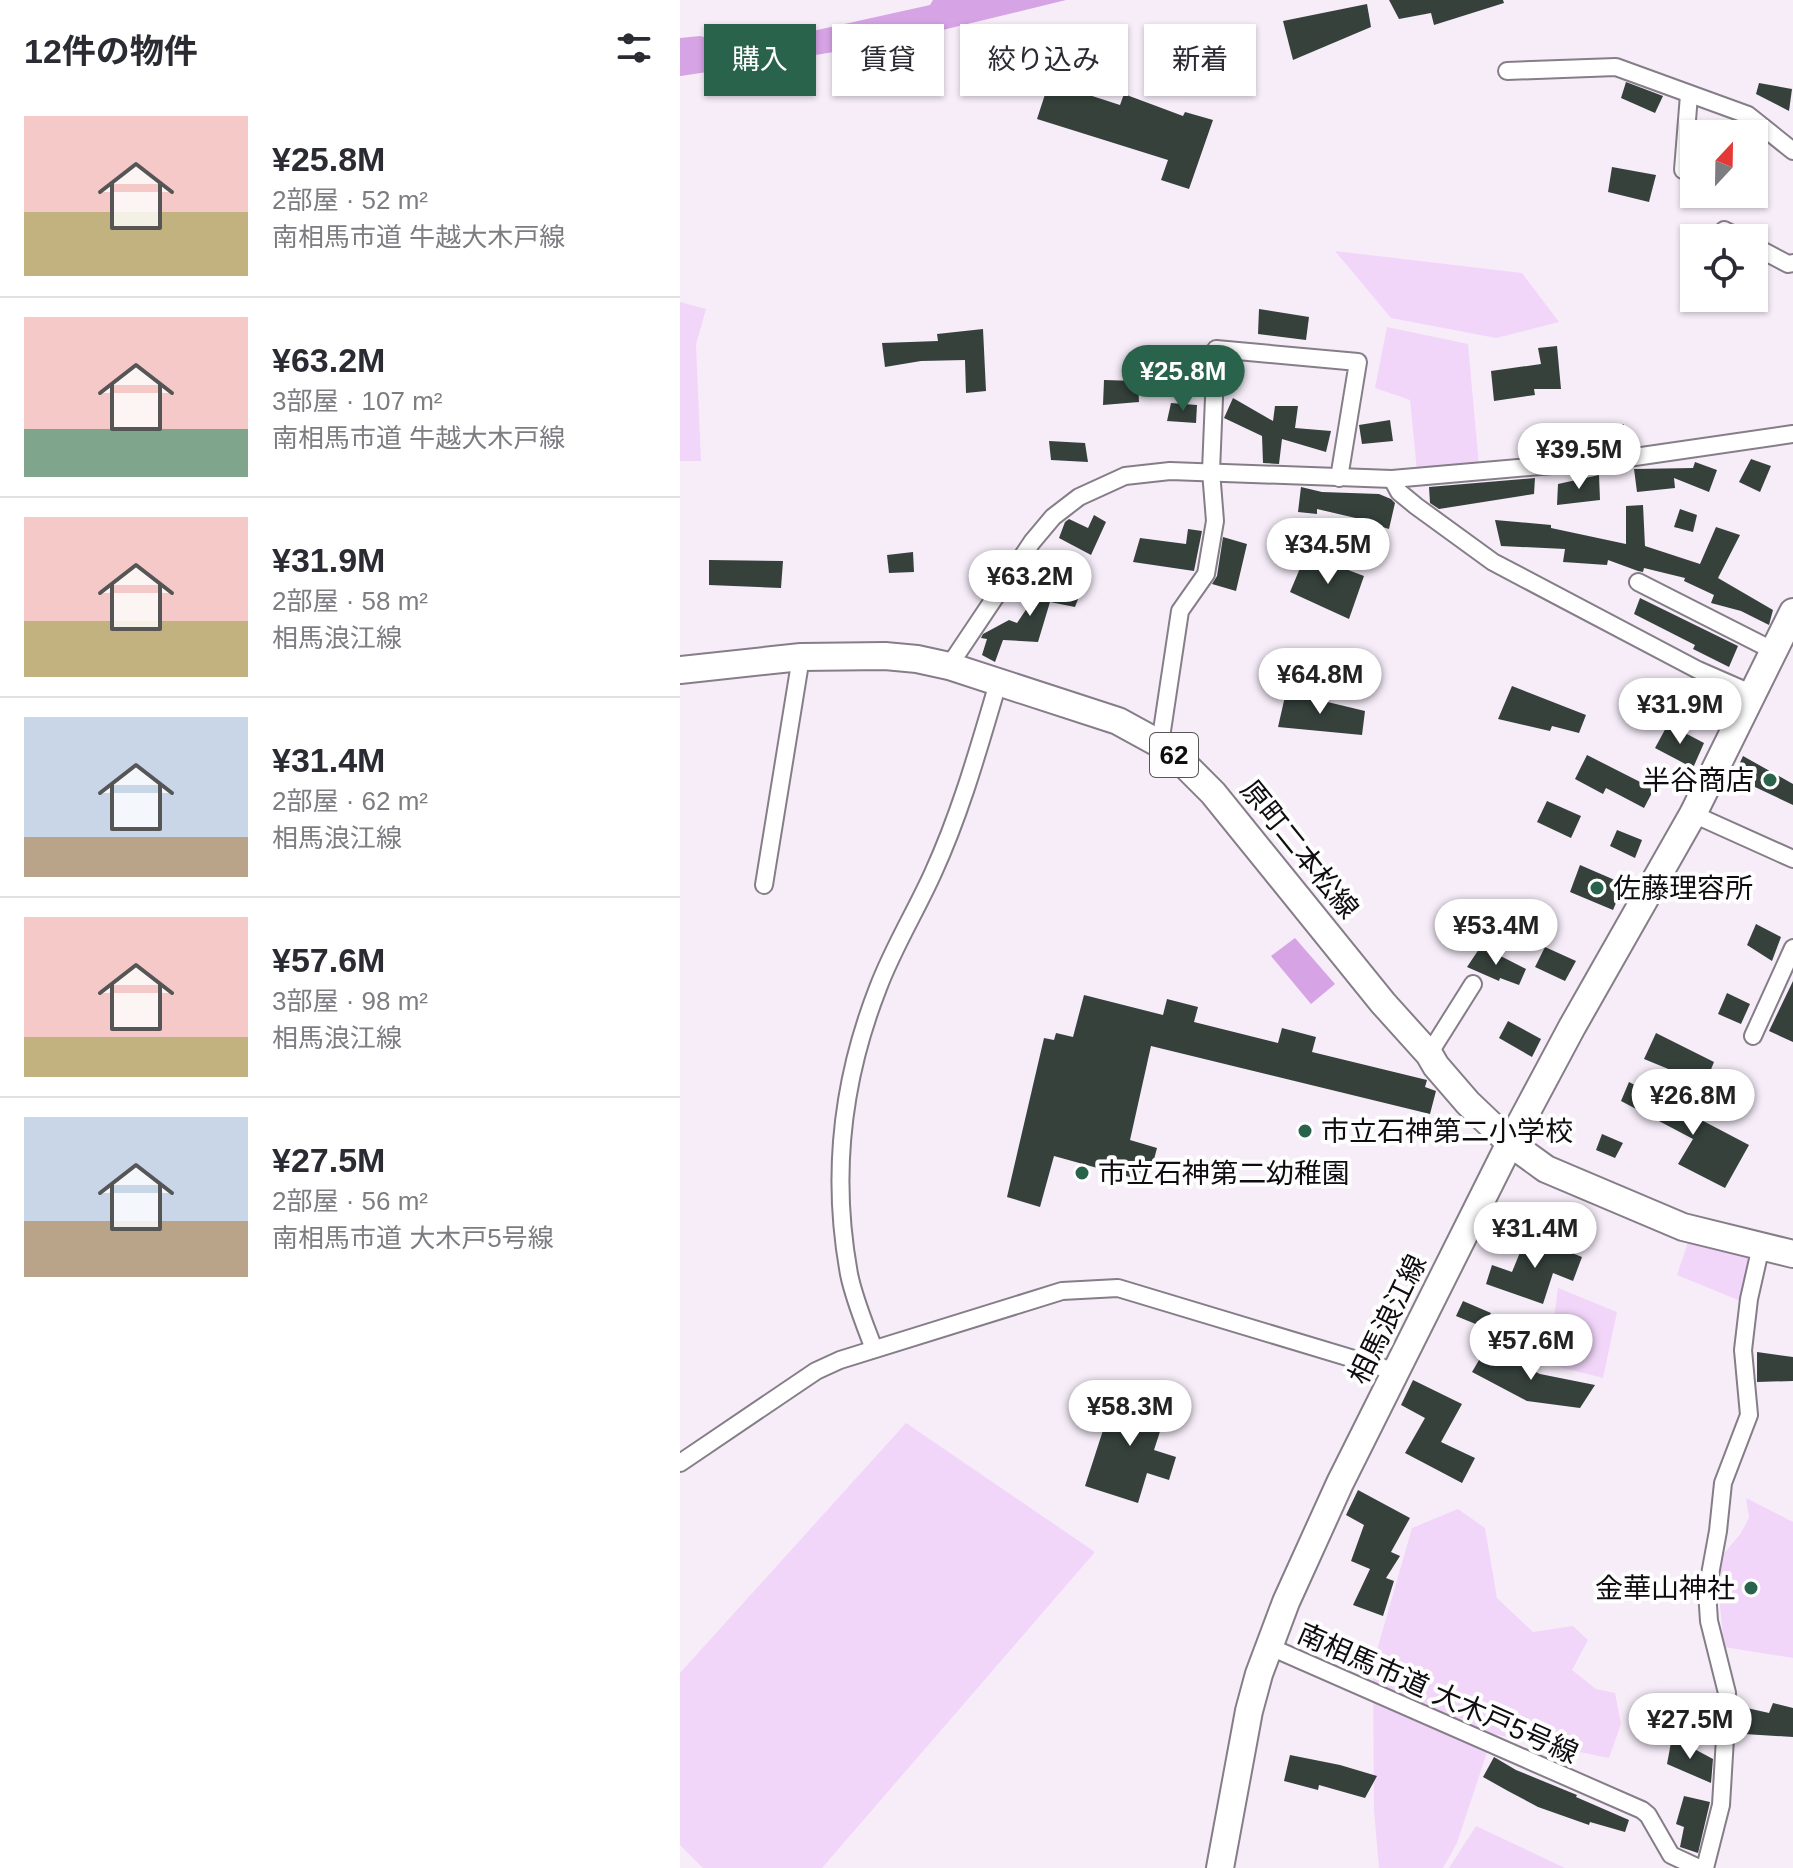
<!DOCTYPE html>
<html lang="ja">
<meta charset="utf-8">
<style>
:root{--surface:#fff;--page:#f2f2f3;--text:#2b2b33;--muted:#7c7c81;--line:#e1e1e2;--accent:#29634c}
body{margin:0;font-family:Helvetica,"Noto Sans JP",sans-serif;background:var(--page);color:var(--text);height:100vh;display:flex;flex-direction:column;font-size:30px;white-space:nowrap}
*{box-sizing:border-box;margin:0}
p{font-size:26px;color:var(--muted)}
.icon{flex:none;width:44px;height:44px;fill:none;stroke:currentColor;stroke-width:2;stroke-linecap:round;stroke-linejoin:round}
.map{position:relative;flex:1;overflow:hidden}
.sheet{display:flex;flex-direction:column;background:var(--surface);width:680px}
.sheet>*{flex:none}
.guide{position:absolute;left:24px;top:24px;width:760px;height:72px;display:flex;gap:16px}
.needle{width:52px;rotate:22deg}
.buttons{position:absolute;left:1000px;top:120px;display:grid;gap:16px}
.buttons a{display:grid;place-items:center;width:88px;height:88px;border-radius:0px;background:var(--surface);box-shadow:0 2px 6px #0004;font-size:40px}
.price{position:absolute;translate:-50% -68px;padding:0 18px;border-radius:28px;background:#fff;color:#222;font-size:26px;line-height:52px;filter:drop-shadow(0 2px 4px #0008)}
.price::after{content:'';position:absolute;left:50%;top:48px;width:24px;height:18px;margin-left:-12px;background:inherit;clip-path:polygon(0 0,100% 0,50% 100%)}
.price.current{background:var(--accent);color:#fff}
ul{padding:0;list-style:none}
li{display:flex;align-items:center;gap:24px;height:200px;padding:0 24px}
li+li{border-top:2px solid var(--line)}
li span{display:grid;place-items:center;flex:none;width:224px;height:160px;border-radius:0px;color:#555}
li>.icon{margin-inline-start:auto}
span .icon{width:96px;height:96px;fill:#fffc;stroke-width:1}
li b{font-size:34px}
h2{display:flex;justify-content:space-between;align-items:center;height:96px;padding:0 24px;font-size:34px}
.pill{padding:0 28px;border-radius:0px;background:var(--surface);box-shadow:0 2px 6px #0004;font-size:28px;line-height:72px}
.pill.current{background:var(--accent);color:#fff}
main{display:flex;flex:1;min-height:0}
.map>svg:first-child{display:block}
.green{fill:#f2d6fa}
.water{fill:#d6a3e5}
.lines{fill:none;stroke-linecap:round;stroke-linejoin:round}
.river{stroke:#d6a3e5;stroke-width:30}
.building{fill:#36413c}
.street-casing{stroke:#857d87;stroke-width:20}
.primary-casing{stroke:#857d87;stroke-width:30}
.street{stroke:#fff;stroke-width:16}
.primary{stroke:#fff;stroke-width:26}
.poi-dot{fill:#29634c;stroke:#fefefe;stroke-width:3}
.labels{text-anchor:middle;stroke-width:8;stroke-linejoin:round;paint-order:stroke}
.shield{fill:#fefefe;stroke:#575558;stroke-width:2}
.shield-label{font-size:26px;font-weight:bold;fill:#100d11}
.poi-label{font-size:28px;fill:#100d11;stroke:#fefefe;text-anchor:start}
.street-label{font-size:28px;fill:#100d11;stroke:#fefefe}
</style>
<main>
<section class="sheet">
<h2>12件の物件<svg class="icon" aria-label="filters" viewBox="0 0 24 24"><path d="M4 7h16M4 17h16"/><circle cx="9" cy="7" r="2"/><circle cx="15" cy="17" r="2"/></svg></h2>
<ul>
<li><span style="background:linear-gradient(#f6c9c9 60%,#c2b280 0)"><svg class="icon" aria-label="home" viewBox="0 0 24 24"><path d="M3 11l9-7 9 7M6 9v11h12V9"/></svg></span><div><b>¥25.8M</b><p>2部屋 · 52 m²</p><p>南相馬市道 牛越大木戸線</p></div></li>
<li><span style="background:linear-gradient(#f6c9c9 70%,#7fa58c 0)"><svg class="icon" aria-label="home" viewBox="0 0 24 24"><path d="M3 11l9-7 9 7M6 9v11h12V9"/></svg></span><div><b>¥63.2M</b><p>3部屋 · 107 m²</p><p>南相馬市道 牛越大木戸線</p></div></li>
<li><span style="background:linear-gradient(#f6c9c9 65%,#c2b280 0)"><svg class="icon" aria-label="home" viewBox="0 0 24 24"><path d="M3 11l9-7 9 7M6 9v11h12V9"/></svg></span><div><b>¥31.9M</b><p>2部屋 · 58 m²</p><p>相馬浪江線</p></div></li>
<li><span style="background:linear-gradient(#c9d6e8 75%,#b9a48a 0)"><svg class="icon" aria-label="home" viewBox="0 0 24 24"><path d="M3 11l9-7 9 7M6 9v11h12V9"/></svg></span><div><b>¥31.4M</b><p>2部屋 · 62 m²</p><p>相馬浪江線</p></div></li>
<li><span style="background:linear-gradient(#f6c9c9 75%,#c2b280 0)"><svg class="icon" aria-label="home" viewBox="0 0 24 24"><path d="M3 11l9-7 9 7M6 9v11h12V9"/></svg></span><div><b>¥57.6M</b><p>3部屋 · 98 m²</p><p>相馬浪江線</p></div></li>
<li><span style="background:linear-gradient(#c9d6e8 65%,#b9a48a 0)"><svg class="icon" aria-label="home" viewBox="0 0 24 24"><path d="M3 11l9-7 9 7M6 9v11h12V9"/></svg></span><div><b>¥27.5M</b><p>2部屋 · 56 m²</p><p>南相馬市道 大木戸5号線</p></div></li>
</ul>
</section>
<div class="map">
<svg width="1113" height="1868" viewBox="0 0 1113 1868">
<rect width="100%" height="100%" fill="#f6edf9"/>
<g class="green">
<polygon points="655,251 842,273 879,322 816,338 711,318"/>
<polygon points="0,302 26,309 16,344 21,461 0,461"/>
<polygon points="707,327 788,344 799,465 737,471 730,400 695,388"/>
<polygon points="1009,1239 1070,1255 1063,1302 997,1275"/>
<polygon points="878,1288 937,1312 923,1378 868,1364"/>
<polygon points="226,1423 415,1552 142,1868 23,1868 0,1845 0,1673"/>
<polygon points="1066,1498 1113,1522 1113,1658 1044,1647 1036,1563 1061,1533 1069,1518"/>
<polygon points="778,1509 805,1528 817,1598 853,1632 893,1626 908,1640 892,1670 916,1689 935,1693 941,1724 929,1758 813,1734 777,1843 763,1868 699,1868 694,1811 693,1664 732,1528"/>
<polygon points="796,1826 885,1868 769,1868"/>
</g>
<g class="water">
<polygon points="253,0 386,0 213,42 58,68 15,50 0,51 0,38 20,36 60,47 250,5"/>
<polygon points="615,938 655,984 631,1004 591,956"/>
</g>
<g class="lines">
<polyline class="river" points="0,61 73,50"/>
</g>
<g class="building">
<polygon points="709,0 823,0 824,3 754,25 751,13 719,19"/>
<polygon points="687,4 691,27 613,60 603,21"/>
<polygon points="369,82 440,105 444,94 503,116 505,112 533,120 509,189 481,180 488,160 357,119"/>
<polygon points="946,82 983,96 975,113 941,98"/>
<polygon points="1079,83 1112,89 1109,111 1076,94"/>
<polygon points="932,167 976,175 969,202 928,192"/>
<polygon points="579,309 629,317 626,340 578,334"/>
<polygon points="303,329 306,391 286,393 285,360 241,361 205,367 202,343 258,341 257,334"/>
<polygon points="877,346 881,389 854,389 855,395 814,401 811,371 861,364 858,348"/>
<polygon points="424,380 458,381 459,402 423,405"/>
<polygon points="553,398 593,421 595,406 618,406 615,428 651,431 646,452 602,439 599,464 583,463 582,436 544,418"/>
<polygon points="491,403 517,405 516,423 487,421"/>
<polygon points="710,420 713,441 682,444 679,425"/>
<polygon points="944,424 944,437 900,442 898,433"/>
<polygon points="369,441 405,443 408,462 371,460"/>
<polygon points="1071,459 1091,466 1080,492 1059,482"/>
<polygon points="1015,462 1037,470 1029,492 994,478 995,488 957,492 954,469 1013,468"/>
<polygon points="919,475 920,500 877,505 878,484"/>
<polygon points="855,478 854,494 759,509 750,503 749,487"/>
<polygon points="621,487 642,492 699,494 711,499 715,503 709,529 696,525 697,523 637,509 637,514 618,512"/>
<polygon points="963,505 965,546 1020,564 1036,527 1060,535 1038,578 1093,610 1089,625 1061,611 1031,603 1034,595 1004,581 1005,578 964,568 963,572 958,571 928,560 927,565 883,562 885,549 821,546 815,520 871,525 871,528 946,544 946,506"/>
<polygon points="1000,509 1017,515 1013,532 994,527"/>
<polygon points="414,515 426,522 411,555 379,538 385,522 389,519 408,528"/>
<polygon points="508,529 522,531 514,571 453,562 460,538 506,544"/>
<polygon points="543,537 567,544 556,591 532,584 537,576"/>
<polygon points="233,552 234,572 209,573 207,555"/>
<polygon points="626,554 684,576 669,619 610,592"/>
<polygon points="29,560 103,561 101,588 29,585"/>
<polygon points="368,577 401,591 395,607 370,602 358,642 323,640 315,662 302,655 307,639 301,638 303,634 329,620 337,623"/>
<polygon points="960,598 1058,646 1049,667 1013,649 1015,645 954,614"/>
<polygon points="1009,678 1042,692 1033,711 1002,697"/>
<polygon points="832,686 906,715 899,733 872,726 870,731 818,719"/>
<polygon points="606,692 685,711 682,735 598,727"/>
<polygon points="988,724 1024,743 1013,768 975,748"/>
<polygon points="907,755 974,789 964,808 926,788 923,794 895,779"/>
<polygon points="1063,756 1113,784 1113,805 1075,787 1075,778 1057,769"/>
<polygon points="867,801 901,816 891,838 857,822"/>
<polygon points="937,830 962,840 955,858 930,846"/>
<polygon points="900,865 944,884 933,910 890,892"/>
<polygon points="1076,924 1101,937 1092,961 1067,945"/>
<polygon points="801,946 846,969 839,985 820,978 819,981 787,967"/>
<polygon points="865,947 896,961 885,981 855,967"/>
<polygon points="1113,981 1113,1042 1089,1031"/>
<polygon points="1047,993 1070,1004 1061,1024 1038,1014"/>
<polygon points="404,995 483,1015 487,999 518,1007 514,1022 598,1043 602,1028 636,1037 632,1052 747,1080 745,1087 756,1091 750,1114 471,1046 450,1140 477,1148 468,1182 374,1156 360,1207 327,1197 364,1038 374,1040 376,1033 393,1037"/>
<polygon points="828,1021 861,1039 852,1057 819,1038"/>
<polygon points="976,1033 1034,1062 1025,1084 964,1059"/>
<polygon points="949,1082 1069,1145 1045,1188 998,1164 1013,1139 941,1101"/>
<polygon points="922,1134 943,1143 935,1158 916,1150"/>
<polygon points="847,1235 902,1257 893,1281 873,1273 863,1304 806,1284 812,1265 832,1272"/>
<polygon points="783,1301 811,1313 803,1327 776,1316"/>
<polygon points="806,1348 860,1374 915,1385 900,1408 847,1401 792,1372"/>
<polygon points="1077,1352 1113,1357 1113,1381 1077,1382"/>
<polygon points="733,1380 782,1404 761,1442 795,1458 782,1483 725,1453 745,1418 721,1405"/>
<polygon points="436,1390 488,1407 474,1450 496,1457 489,1480 467,1473 458,1503 405,1486"/>
<polygon points="678,1490 730,1518 711,1552 720,1556 706,1578 714,1581 703,1616 673,1605 690,1569 671,1561 684,1525 666,1515"/>
<polygon points="1093,1703 1113,1708 1113,1737 1064,1734 1067,1708 1089,1713"/>
<polygon points="992,1737 1033,1759 1031,1783 987,1764"/>
<polygon points="610,1755 660,1765 697,1776 685,1798 639,1785 638,1790 604,1781"/>
<polygon points="814,1757 836,1770 897,1795 896,1797 949,1820 945,1832 910,1822 909,1825 858,1807 828,1791 803,1777"/>
<polygon points="1004,1796 1030,1802 1018,1853 1000,1847 1004,1827 996,1824"/>
</g>
<g class="lines">
<defs>
<g id="street">
<polyline points="827,71 936,67 1068,115 1113,151"/>
<polyline points="1003,170 1009,95"/>
<polyline points="1044,230 1060,238"/>
<polyline points="1074,246 1108,264 1113,263"/>
<polyline points="712,479 719,492 736,506 813,562 1018,670 1073,694"/>
<polyline points="958,582 1094,651"/>
<polyline points="269,666 352,542 373,517 399,497 445,476 490,471 712,479 941,459 1113,434"/>
<polyline points="480,744 500,611 526,574 535,521 531,471 536,349 678,362 659,478"/>
<polyline points="1013,814 1113,859"/>
<polyline points="84,885 121,657"/>
<polyline points="1073,1036 1113,948"/>
<polyline points="749,1054 793,984"/>
<path d="M194,1349c-9,-24 -20,-50 -25,-75 -18,-98 -7,-194 29,-286 15,-40 38,-77 55,-115 28,-61 46,-126 65,-190"/>
<polyline points="0,1463 136,1371 160,1360 382,1291 438,1288 717,1372"/>
<polyline points="588,1646 962,1810 968,1815 991,1855 1019,1868"/>
<polyline points="1025,1868 1041,1805 1047,1705 1047,1693 1029,1621 1027,1591 1038,1531 1043,1483 1069,1415 1063,1350 1069,1299 1081,1246"/>
</g>
<g id="primary">
<polyline points="0,670 121,657 205,656 237,659 269,666 438,721 480,744 500,760 533,793 703,1003 749,1054 756,1066 788,1103 830,1143 866,1169 1003,1227 1113,1254"/>
<polyline points="540,1868 569,1711 579,1674 606,1602 660,1483 830,1143 892,1027 1013,814 1113,612"/>
</g>
</defs>
<use href="#street" class="street-casing"/>
<use href="#primary" class="primary-casing"/>
<use href="#street" class="street"/>
<use href="#primary" class="primary"/>
</g>
<g class="poi-dot">
<circle cx="1090" cy="780" r="8"/>
<circle cx="917" cy="888" r="8"/>
<circle cx="625" cy="1131" r="8"/>
<circle cx="402" cy="1173" r="8"/>
<circle cx="1071" cy="1588" r="8"/>
</g>
<g class="labels">
<rect class="shield" x="470" y="733" width="48" height="44" rx="6"/>
<g class="shield-label">
<text x="494" y="764">62</text>
</g>
<g class="poi-label">
<text x="1074" y="790" text-anchor="end">半谷商店</text>
<text x="933" y="898">佐藤理容所</text>
<text x="641" y="1141">市立石神第二小学校</text>
<text x="418" y="1183">市立石神第二幼稚園</text>
<text x="1055" y="1598" text-anchor="end">金華山神社</text>
</g>
<g class="street-label">
<text transform="translate(620 849) rotate(51)" y="10">原町二本松線</text>
<text transform="translate(707 1319) rotate(-64)" y="10">相馬浪江線</text>
<text transform="translate(758 1693) rotate(24)" y="10">南相馬市道 大木戸5号線</text>
</g>
</g>
</svg>
<div class="buttons">
<a><svg class="needle" viewBox="-14 -14 28 28"><path d="M0-13l5 13h-10z" fill="#e53935"/><path d="M0 13l5-13h-10z" fill="#7c7c81"/></svg></a>
<a><svg class="icon" aria-label="locate" viewBox="0 0 24 24"><circle cx="12" cy="12" r="6"/><path d="M12 2v4M12 18v4M2 12h4M18 12h4"/></svg></a>
</div>
<b class="price current" style="left:503px;top:413px">¥25.8M</b>
<b class="price" style="left:899px;top:491px">¥39.5M</b>
<b class="price" style="left:648px;top:586px">¥34.5M</b>
<b class="price" style="left:350px;top:618px">¥63.2M</b>
<b class="price" style="left:640px;top:716px">¥64.8M</b>
<b class="price" style="left:1000px;top:746px">¥31.9M</b>
<b class="price" style="left:816px;top:967px">¥53.4M</b>
<b class="price" style="left:1013px;top:1137px">¥26.8M</b>
<b class="price" style="left:855px;top:1270px">¥31.4M</b>
<b class="price" style="left:851px;top:1382px">¥57.6M</b>
<b class="price" style="left:450px;top:1448px">¥58.3M</b>
<b class="price" style="left:1010px;top:1761px">¥27.5M</b>
<div class="guide">
<a class="pill current">購入</a>
<a class="pill">賃貸</a>
<a class="pill">絞り込み</a>
<a class="pill">新着</a>
</div>
</div>
</main>
